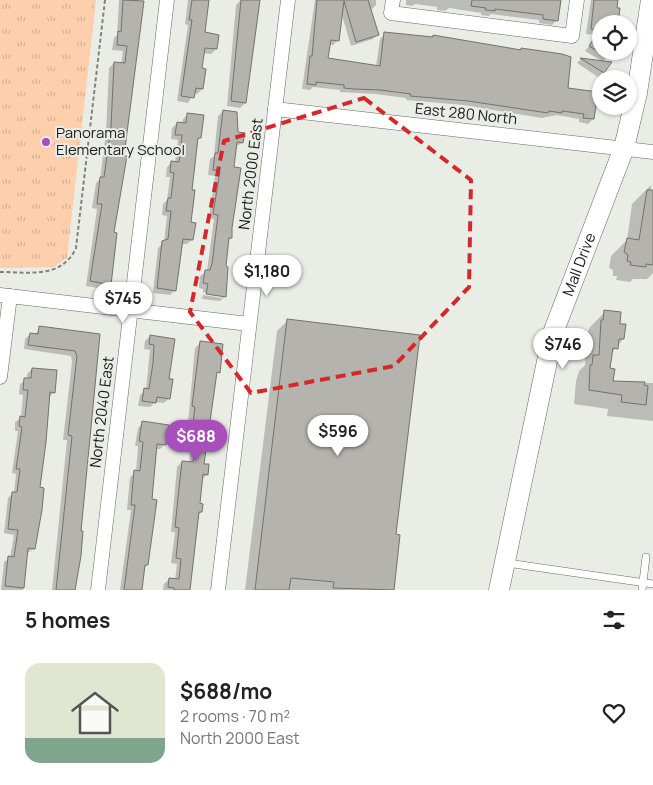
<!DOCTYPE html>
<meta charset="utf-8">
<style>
:root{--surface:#fff;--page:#f6f6f6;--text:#222;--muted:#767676;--line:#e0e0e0;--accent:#a94fbb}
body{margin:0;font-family:Manrope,sans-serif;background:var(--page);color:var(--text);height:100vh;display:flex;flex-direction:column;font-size:19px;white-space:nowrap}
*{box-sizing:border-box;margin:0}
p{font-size:16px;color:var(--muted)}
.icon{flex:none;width:28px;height:28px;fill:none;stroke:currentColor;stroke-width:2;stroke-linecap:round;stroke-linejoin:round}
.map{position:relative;height:590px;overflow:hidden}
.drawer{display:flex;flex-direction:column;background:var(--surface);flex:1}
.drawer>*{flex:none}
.controls{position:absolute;left:592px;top:15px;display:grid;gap:10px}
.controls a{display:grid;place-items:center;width:45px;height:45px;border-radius:50%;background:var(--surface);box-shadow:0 1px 4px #0004;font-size:25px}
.price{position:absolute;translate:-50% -42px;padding:0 11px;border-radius:18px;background:#fff;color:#222;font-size:16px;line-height:32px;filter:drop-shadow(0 1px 2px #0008)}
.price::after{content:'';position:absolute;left:50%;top:30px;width:15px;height:11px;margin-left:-8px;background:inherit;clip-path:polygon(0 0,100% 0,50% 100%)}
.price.active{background:var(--accent);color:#fff}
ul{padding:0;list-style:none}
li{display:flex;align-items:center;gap:15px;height:125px;padding:0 25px}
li+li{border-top:1px solid var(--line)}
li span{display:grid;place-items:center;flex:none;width:140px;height:100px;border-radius:15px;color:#555}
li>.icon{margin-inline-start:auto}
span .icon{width:60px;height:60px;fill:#fffc;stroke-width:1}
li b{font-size:21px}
h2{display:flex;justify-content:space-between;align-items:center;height:60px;padding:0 25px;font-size:21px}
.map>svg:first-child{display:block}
.park{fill:url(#park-tufts)}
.shadow{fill:#0003}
.building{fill:#b5b3ae;stroke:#74726d}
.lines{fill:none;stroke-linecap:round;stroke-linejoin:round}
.lane-casing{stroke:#676964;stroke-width:8}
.street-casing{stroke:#676964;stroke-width:15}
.secondary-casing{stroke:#676964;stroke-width:21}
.path{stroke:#81827e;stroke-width:2;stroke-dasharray:4 2.5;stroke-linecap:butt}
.lane{stroke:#fff;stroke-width:7}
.street{stroke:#fff;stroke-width:14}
.secondary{stroke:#fff;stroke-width:20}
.marked{fill:none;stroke:#d62828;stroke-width:4;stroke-dasharray:10 6;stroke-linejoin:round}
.poi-dot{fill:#a94fbb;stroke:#eaece6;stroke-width:2}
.labels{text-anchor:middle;stroke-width:4;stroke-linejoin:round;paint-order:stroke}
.street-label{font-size:15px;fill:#1b1c1a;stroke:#eaece6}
.poi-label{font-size:15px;fill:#1b1c1a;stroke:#eaece6;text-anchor:start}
</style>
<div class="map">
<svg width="653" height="590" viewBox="0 0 653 590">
<defs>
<pattern id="park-tufts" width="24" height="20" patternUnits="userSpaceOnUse" patternTransform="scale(1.25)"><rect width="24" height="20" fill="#fdcfac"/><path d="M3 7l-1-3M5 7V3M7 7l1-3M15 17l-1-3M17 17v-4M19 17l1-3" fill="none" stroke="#d8b193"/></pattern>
</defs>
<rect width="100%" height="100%" fill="#eaece6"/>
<polygon class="park" points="0,0 96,0 67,258 54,267 0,268"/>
<g class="shadow">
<polygon points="119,0 139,0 113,234 110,284 105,289 86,286 97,209 92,208 96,183 100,179 106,132 109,68 114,63 121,64 123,51 112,50 114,38 117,35"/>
<polygon points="188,0 208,0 204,34 216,49 211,54 203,53 200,69 205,70 202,89 197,94 194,93 188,103 177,101 188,25 185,24"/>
<polygon points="241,0 259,0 245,103 240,108 227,106 236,5"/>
<polygon points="315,0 376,0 376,5 370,11 378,34 373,39 351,46 341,12 338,40 333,45 329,44 327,59 376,67 380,39 385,34 420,38 443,37 502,47 501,48 566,89 593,119 588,124 579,122 579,119 557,115 542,118 463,105 406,100 406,98 375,94 340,92 340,90 313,87 310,90 302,89"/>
<polygon points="406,0 560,0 557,20 552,25 539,23 539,20 491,14 489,16 481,15 481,13 449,8 445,11 437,10 437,7 415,4 412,6 406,5"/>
<polygon points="591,0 616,0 601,24 601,35 586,34"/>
<polygon points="596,37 601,41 601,51 611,51 603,62 603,72 598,77 577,63 581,59 603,62 585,51"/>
<polygon points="223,111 242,143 235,147 231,238 228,241 224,267 225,296 220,301 202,299 203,295 222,298 222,295 203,292 203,289 199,288 200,276 207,271 214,219 209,218 215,176 208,175 210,159 214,156 218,116"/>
<polygon points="188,114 200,137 197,141 190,191 190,223 192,240 187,244 181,244 175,290 170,295 153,293 158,248 164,242 167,216 162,215 163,204 167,200 170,177 166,177 167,167 172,162 175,163 178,140 171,139 172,128 177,123 182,124 183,119"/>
<polygon points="651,185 653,273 647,279 633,279 630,282 616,280 617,276 613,276 613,270 609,268 611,256 627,240 632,204"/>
<polygon points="605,312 619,325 623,339 611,354 609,369 612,382 653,383 653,421 607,416 608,409 574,404 576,381 579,371 585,365 586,336 590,327"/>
<polygon points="288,320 395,535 399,536 393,590 245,590 277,331"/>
<polygon points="40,327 99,335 74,590 52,590 67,440 63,440 72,362 71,356 24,349 25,339 30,334 35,335"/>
<polygon points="150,336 174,340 168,380 169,398 164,403 155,402 150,407 138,406 140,395 146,390 150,350 144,349 145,341"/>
<polygon points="200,343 203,465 207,475 202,479 198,504 201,512 198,515 189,590 163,590 164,584 169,579 175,580 177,564 171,563 175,532 171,532 177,467 182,462 189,463 192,444 186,444 195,348"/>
<polygon points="32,369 54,392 48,398 34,549 27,553 23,590 1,590 4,562 10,558 14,535 4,533 8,498 14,493 16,474 12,473 18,431 15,431 15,422 21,418 23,395 19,394 20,384 27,379 27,374"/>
<polygon points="143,423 165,444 160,449 155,449 147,565 143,569 140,590 120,590 131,510 127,510 130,477 136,472 138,446 135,446 138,428"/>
</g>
<g class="building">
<polygon points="123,0 144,1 124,156 127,156 114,232 117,233 111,285 90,281 102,204 97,204 100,177 104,177 111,127 114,62 125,63 127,46 117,45 118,31 121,32"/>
<polygon points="192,0 209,0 205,32 219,35 217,49 205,48 202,68 206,69 203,89 196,88 194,98 181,96 192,20 189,20"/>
<polygon points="241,0 260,0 246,103 231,101"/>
<polygon points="317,0 368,0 379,35 356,42 344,1 339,41 331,40 328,58 380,66 384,32 433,37 433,35 521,50 521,48 562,54 571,57 568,88 598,92 594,119 583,118 584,114 562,111 562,113 549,111 548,113 468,101 410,96 411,94 380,90 353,89 344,88 344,85 316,82 316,85 307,84 310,56 312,56"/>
<polygon points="472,0 561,0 558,21 543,19 543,15 495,9 495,11 485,10 486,8 471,6"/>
<polygon points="594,0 618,0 617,8 620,8 618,24 601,24 601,53 589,46 599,30 591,29"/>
<polygon points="580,58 612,62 604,73"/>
<polygon points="223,110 237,112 238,132 245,133 243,143 237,142 234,167 241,168 232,228 232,238 229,238 226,266 228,267 226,297 206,294 208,284 203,283 205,270 210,270 212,264 218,215 213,214 220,171 213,170 215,153 218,153"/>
<polygon points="187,113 204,115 201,138 198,138 192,190 195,190 191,222 196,223 193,240 183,239 176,291 157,288 162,241 168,239 171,211 166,211 168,198 171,198 174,173 170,172 171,161 179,162 182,135 175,135 177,122 186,123"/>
<polygon points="647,190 653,190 653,265 646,264 646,267 630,265 631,262 627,261 628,255 624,252 627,238 639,240"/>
<polygon points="604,310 621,312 620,324 626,324 624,339 619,339 618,349 613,348 610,368 615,369 613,381 645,382 644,385 648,386 646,405 621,402 622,395 589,390 590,365 592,365 593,355 599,355 601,320 603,320"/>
<polygon points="287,319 420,335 396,534 400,535 394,590 333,588 334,582 291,578 289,590 255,590"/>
<polygon points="39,326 100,334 81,531 83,531 81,556 75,590 56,590 72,436 68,435 77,356 75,351 28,345 30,333 38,334"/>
<polygon points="150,335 175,339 169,379 173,379 170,399 157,397 156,403 142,401 144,388 149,389 153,363 154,345 149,344"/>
<polygon points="200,341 223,344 220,373 217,372 204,464 209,464 208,475 203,474 200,503 203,504 202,512 199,512 190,590 174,590 174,588 168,587 169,578 179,579 181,559 176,558 179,528 175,527 179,488 182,461 193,462 196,440 191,439 195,407 192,406"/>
<polygon points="32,368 57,370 55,393 50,392 46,442 40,487 44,488 42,510 35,549 28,548 24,588 5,586 8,556 14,557 18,530 8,529 12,492 17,492 20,469 16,469 22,427 19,426 20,416 25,417 28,390 23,390 24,378 31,378"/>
<polygon points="142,421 169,425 166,445 157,444 152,499 157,500 148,565 145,565 142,590 124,590 135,505 131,505 134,470 140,471 143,442 139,441"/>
</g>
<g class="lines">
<defs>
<g id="lane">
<polyline points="507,563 653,584"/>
<polyline points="642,590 646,557"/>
</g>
<g id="street">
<polyline points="393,0 391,13 572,36 577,0"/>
<polyline points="275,109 653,152"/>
<polyline points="0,295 249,324"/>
<polyline points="0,377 10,296"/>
<polyline points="98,590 167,0"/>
<polyline points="218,590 288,0"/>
</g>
<g id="secondary">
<path id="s1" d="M499,590l54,-257 71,-185 13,-55 14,-93"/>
</g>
</defs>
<use href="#lane" class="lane-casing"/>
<use href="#street" class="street-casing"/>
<use href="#secondary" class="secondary-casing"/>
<path class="path" d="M0,272c29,0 62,7 76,-24l29,-248"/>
<use href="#lane" class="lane"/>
<use href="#street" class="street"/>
<use href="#secondary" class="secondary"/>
</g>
<path class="marked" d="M364,98l107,82 -2,107 -75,79 -143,27 -61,-81 34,-171z"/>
<circle class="poi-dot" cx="46" cy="142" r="5"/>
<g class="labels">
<g class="street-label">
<text transform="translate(466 114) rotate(6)" y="5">East 280 North</text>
<text transform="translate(251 174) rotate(-83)" y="5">North 2000 East</text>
<text dy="5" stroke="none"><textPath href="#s1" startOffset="336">Mall Drive</textPath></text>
<text transform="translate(102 412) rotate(-83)" y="5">North 2040 East</text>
</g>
<g class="poi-label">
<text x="56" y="138">Panorama<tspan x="56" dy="17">Elementary School</tspan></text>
</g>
</g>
</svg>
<div class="controls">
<a><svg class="icon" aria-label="locate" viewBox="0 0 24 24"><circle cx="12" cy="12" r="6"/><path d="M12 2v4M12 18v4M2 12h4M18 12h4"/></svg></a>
<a><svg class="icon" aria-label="layers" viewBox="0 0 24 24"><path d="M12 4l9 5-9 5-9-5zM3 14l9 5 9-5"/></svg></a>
</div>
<b class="price" style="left:267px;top:297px">$1,180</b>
<b class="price" style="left:123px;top:324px">$745</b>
<b class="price" style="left:563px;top:370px">$746</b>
<b class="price" style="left:338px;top:457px">$596</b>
<b class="price active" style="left:196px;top:462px">$688</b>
</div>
<section class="drawer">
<h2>5 homes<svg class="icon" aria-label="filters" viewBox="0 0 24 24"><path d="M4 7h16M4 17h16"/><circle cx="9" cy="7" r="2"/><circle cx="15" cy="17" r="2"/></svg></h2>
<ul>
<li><span style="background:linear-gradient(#dfe7d0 75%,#7fa58c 0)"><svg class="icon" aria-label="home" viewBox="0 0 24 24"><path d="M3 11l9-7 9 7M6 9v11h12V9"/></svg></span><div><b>$688/mo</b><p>2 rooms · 70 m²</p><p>North 2000 East</p></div><svg class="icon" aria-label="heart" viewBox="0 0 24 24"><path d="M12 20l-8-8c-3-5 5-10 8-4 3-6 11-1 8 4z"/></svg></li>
</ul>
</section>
